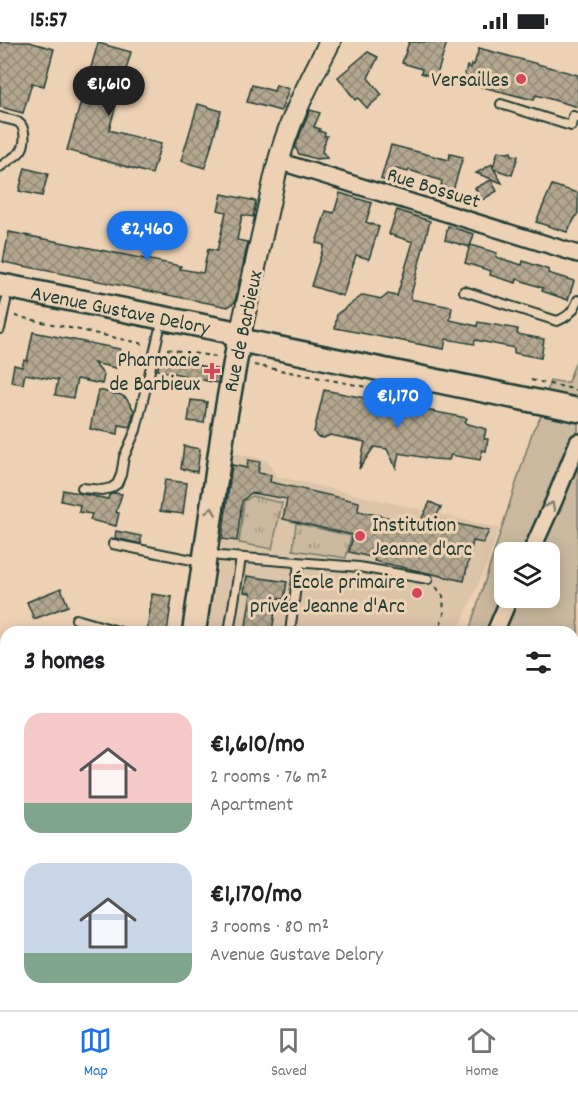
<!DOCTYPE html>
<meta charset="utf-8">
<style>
:root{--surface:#fff;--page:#f6f6f6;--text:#202124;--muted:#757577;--line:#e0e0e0;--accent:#1a73e8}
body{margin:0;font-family:Dekko,sans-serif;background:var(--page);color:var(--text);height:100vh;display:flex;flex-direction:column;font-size:22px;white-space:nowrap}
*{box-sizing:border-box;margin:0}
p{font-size:20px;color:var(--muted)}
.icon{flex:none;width:33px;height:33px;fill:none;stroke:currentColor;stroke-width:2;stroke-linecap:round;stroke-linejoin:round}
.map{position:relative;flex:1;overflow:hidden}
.drawer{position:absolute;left:0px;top:584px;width:579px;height:386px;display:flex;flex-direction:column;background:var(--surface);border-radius:18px 18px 0 0;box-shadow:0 3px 15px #0003}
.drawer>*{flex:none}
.tools{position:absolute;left:494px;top:500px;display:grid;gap:12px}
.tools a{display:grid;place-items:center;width:66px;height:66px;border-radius:12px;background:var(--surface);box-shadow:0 3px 15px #0003;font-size:30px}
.price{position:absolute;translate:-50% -51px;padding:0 14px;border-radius:21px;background:var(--accent);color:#fff;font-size:20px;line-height:39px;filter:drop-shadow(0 2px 3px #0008)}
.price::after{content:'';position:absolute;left:50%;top:36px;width:18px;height:14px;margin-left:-9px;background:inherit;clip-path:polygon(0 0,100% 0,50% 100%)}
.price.current{background:#222;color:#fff}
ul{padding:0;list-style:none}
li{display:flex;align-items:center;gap:18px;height:150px;padding:0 24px}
li span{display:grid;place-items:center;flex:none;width:168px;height:120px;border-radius:18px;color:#555}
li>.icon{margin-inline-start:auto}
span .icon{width:72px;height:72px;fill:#fffc;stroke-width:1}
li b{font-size:26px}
h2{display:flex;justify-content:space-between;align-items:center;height:72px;padding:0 24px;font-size:26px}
.status{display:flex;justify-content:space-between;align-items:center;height:42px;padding:0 30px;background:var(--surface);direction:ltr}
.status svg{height:16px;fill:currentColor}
.menu{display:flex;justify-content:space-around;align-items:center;height:84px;border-top:2px solid var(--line);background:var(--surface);font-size:16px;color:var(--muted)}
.menu a{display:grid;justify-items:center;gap:3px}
.menu .current{color:var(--accent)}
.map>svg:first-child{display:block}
.built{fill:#dcc4a9}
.grass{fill:url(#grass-tufts);stroke:#757b6a;stroke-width:1.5}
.park{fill:#cbb99f;stroke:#757b6a;stroke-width:1.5;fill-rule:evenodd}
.building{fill:url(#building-cross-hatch);stroke:#1f3d34;stroke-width:1.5}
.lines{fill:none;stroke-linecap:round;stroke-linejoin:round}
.service-casing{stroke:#1f3d34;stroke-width:12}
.minor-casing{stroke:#1f3d34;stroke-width:20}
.tertiary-casing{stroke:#1f3d34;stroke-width:24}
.secondary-casing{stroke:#1f3d34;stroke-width:27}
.path{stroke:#1f3d34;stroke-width:2;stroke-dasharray:4.5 4.5;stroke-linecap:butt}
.service{stroke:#edd1b4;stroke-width:8}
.minor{stroke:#edd1b4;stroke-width:15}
.tertiary{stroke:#edd1b4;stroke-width:20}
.secondary{stroke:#edd1b4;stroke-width:22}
.oneway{stroke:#7c806e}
.poi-dot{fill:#d1495b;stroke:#edd1b4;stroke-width:2}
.labels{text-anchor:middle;stroke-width:6;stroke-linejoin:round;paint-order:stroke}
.poi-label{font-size:21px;fill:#1f3d34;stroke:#edd1b4;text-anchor:end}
.street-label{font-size:21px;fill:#1f3d34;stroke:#edd1b4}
</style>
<div class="status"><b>15:57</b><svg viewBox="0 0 49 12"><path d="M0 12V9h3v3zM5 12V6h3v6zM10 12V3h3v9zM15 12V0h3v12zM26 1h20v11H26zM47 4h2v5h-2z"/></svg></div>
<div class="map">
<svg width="578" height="968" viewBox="0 0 578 968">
<defs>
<pattern id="grass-tufts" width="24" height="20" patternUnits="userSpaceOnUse" patternTransform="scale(1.5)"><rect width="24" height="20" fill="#cbb99f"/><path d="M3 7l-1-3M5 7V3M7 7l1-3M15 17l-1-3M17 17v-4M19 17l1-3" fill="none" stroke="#a49882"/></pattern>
<pattern id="building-cross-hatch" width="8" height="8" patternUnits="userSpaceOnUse" patternTransform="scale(1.5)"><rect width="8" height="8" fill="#b4a790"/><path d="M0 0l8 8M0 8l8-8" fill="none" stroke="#928976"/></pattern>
</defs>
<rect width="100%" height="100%" fill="#edd1b4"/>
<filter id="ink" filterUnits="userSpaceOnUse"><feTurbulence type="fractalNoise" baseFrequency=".0167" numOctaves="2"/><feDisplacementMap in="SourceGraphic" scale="12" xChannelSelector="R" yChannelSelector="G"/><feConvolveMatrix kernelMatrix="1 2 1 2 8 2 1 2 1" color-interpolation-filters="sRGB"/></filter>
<g filter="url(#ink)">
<g class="built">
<polygon points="234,411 267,418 276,434 499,486 479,541 458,589 209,590"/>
<polygon points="0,756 6,759 6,963 75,963 74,968 0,968"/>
<polygon points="120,963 325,963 323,968 118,968"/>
</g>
<g class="grass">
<polygon points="252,454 282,461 272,507 239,501 244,459"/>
<polygon points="296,481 351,494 346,516 293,508"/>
</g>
<path class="park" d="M578,314v654h-241l2,-5h234v-373l-104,-1 64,-201 9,-15 8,-35 11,2h7zM504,510h45v45h-45z"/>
<g class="building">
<polygon points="0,0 29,0 54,7 44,44 32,41 23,71 0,65"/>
<polygon points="409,0 447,0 436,36 421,31 422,27 402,21"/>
<polygon points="98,1 131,10 109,88 161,102 152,132 67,108"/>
<polygon points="479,6 578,33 578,65 536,53 534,58 463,40 467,24 471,26 472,22 474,23"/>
<polygon points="368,10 378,15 368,36 382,53 367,66 358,56 355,58 338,35"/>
<polygon points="252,43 274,49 276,43 289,47 281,69 247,60"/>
<polygon points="198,62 221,69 205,126 181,119"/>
<polygon points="310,68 320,71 314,85 320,87 319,89 325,91 324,94 327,94 322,109 327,116 316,117 299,112 295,105"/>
<polygon points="391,103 449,118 450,112 463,115 453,148 441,144 442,139 409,128 408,130 396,127 391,141 381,137"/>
<polygon points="498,109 508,111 511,110 512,113 518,114 512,133 494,127 502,141 476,131 492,122 493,125"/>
<polygon points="25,126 48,132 42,154 19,149"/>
<polygon points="491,138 497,149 482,158 475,146"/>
<polygon points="552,143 578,151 578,171 567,190 536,180"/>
<polygon points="340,151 372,161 366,180 379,185 369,217 356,213 343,254 311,244 324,203 316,201 326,169 334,171"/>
<polygon points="222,152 256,159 253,175 242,173 237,198 248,200 235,260 228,265 3,220 9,190 181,224 180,227 203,231 208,207 217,209 226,170 218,168"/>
<polygon points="397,168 430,179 410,257 452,265 450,278 477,284 478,280 518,287 517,292 544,297 541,316 514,311 514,306 475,298 474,302 446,297 444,307 335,286 337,272 363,253 382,257 388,252 397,254 413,200 389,192"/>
<polygon points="448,184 474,192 470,205 445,198"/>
<polygon points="470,203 497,211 496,215 522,223 523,219 549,228 548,231 574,239 568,258 542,249 543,246 517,237 516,241 490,233 491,229 465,221"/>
<polygon points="33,290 120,307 116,326 94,321 104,333 102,342 77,337 73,356 55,353 58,338 25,332 23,342 11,340 14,323 22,325 24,318 27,319"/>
<polygon points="162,315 220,328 218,341 198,337 197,342 187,340 188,334 157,328"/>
<polygon points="98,348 121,353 126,356 134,368 130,385 119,383 118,392 90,387"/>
<polygon points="324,348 467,376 465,381 486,387 484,397 488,397 486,409 482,408 480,418 451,413 449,418 433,417 399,411 396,426 387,407 374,405 359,427 365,400 330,393 324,396 317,395 314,390"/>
<polygon points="191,358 207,360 204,381 188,379"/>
<polygon points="184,404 200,407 197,430 181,427"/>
<polygon points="248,418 260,420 258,431 271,433 270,440 359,460 358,469 419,482 430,460 441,465 435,477 489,489 483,501 473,499 464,539 374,519 375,516 349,510 353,493 283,477 287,457 264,453 251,451 242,459 237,499 222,497 232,423 247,426"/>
<polygon points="165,438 187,441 183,472 160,469"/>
<polygon points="63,448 108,457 109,453 114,451 122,452 116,470 119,471 116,484 90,478 92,472 79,470 80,463 61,459"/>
<polygon points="116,489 141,494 141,502 115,496"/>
<polygon points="247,534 287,540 284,557 277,556 272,590 245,590 251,551 244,550"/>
<polygon points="61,546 68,564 34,577 27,560"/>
<polygon points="152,552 172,555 167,590 147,590"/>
</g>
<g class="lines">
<defs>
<g id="service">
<polyline points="501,62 571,84 573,74 578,76"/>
<path d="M0,75c5,2 14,3 18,5 9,6 8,25 1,31 -4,4 -13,9 -19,14"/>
<path d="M464,249l93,30c11,-4 17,-10 21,-21"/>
<polyline points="0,287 6,259"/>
<polyline points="82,446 102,448 111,446 117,442 121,433 124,415 136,388 159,290"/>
<polyline points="113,502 202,520"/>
<polyline points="207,511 220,514 359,525 428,537"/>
<polyline points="76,577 121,590"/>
<polyline points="229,590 241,516"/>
<polyline points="290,590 299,521"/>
</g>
<g id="minor">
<polyline points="278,119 578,212"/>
<polyline points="531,510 554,459 578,400"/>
<polyline points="495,590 510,555"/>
<polyline points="0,740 6,742"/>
<polyline points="406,963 407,968"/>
</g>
<path id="tertiary" d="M239,298l37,-168c10,-46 32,-88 54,-130"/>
<g id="secondary">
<path id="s1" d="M0,243l228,46 11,9 339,70"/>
<polyline points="194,590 224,383 239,298"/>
<polyline points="101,968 103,963"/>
</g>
</defs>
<use href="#service" class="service-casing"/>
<use href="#minor" class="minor-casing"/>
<use href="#tertiary" class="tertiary-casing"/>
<use href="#secondary" class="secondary-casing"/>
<g class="path">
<polyline points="15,274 144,302"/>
<polyline points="167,307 218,315"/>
<polyline points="254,323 392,350"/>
<polyline points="531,338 578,348"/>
<polyline points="436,545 443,554 444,572 438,590"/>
<polyline points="573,639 578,635"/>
<polyline points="573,698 578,700"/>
<polyline points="573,861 578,856"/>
<polyline points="140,963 146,968"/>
<polyline points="448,968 450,963"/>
</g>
<use href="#service" class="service"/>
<use href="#minor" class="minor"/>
<use href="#tertiary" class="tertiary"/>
<use href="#secondary" class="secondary"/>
</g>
<defs><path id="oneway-chevron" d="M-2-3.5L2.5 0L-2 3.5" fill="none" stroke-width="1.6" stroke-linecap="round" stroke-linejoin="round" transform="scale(1.5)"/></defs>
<g class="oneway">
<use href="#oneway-chevron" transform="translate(551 464) rotate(-66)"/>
<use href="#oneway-chevron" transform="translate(211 469) rotate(-82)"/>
</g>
</g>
<g class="poi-dot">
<circle cx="521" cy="37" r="6"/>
<path d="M209 320h6v6h6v6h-6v6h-6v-6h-6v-6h6z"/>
<circle cx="360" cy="494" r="6"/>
<circle cx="417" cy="551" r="6"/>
</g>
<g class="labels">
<g class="poi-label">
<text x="509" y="44">Versailles</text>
<text x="200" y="324">Pharmacie<tspan x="200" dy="24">de Barbieux</tspan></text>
<text x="372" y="489" text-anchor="start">Institution<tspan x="372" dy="24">Jeanne d'arc</tspan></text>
<text x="405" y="546">École primaire<tspan x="405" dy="24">privée Jeanne d'Arc</tspan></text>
</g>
<g class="street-label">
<text transform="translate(434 145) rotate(17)" y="7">Rue Bossuet</text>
<text dy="7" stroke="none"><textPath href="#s1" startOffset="123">Avenue Gustave Delory</textPath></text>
<text transform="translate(242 289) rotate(-78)" y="7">Rue de Barbieux</text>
</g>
</g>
</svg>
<div class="tools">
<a><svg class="icon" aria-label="layers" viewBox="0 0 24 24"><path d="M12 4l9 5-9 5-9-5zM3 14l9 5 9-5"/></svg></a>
</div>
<b class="price current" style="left:109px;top:75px">€1,610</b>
<b class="price" style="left:147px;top:220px">€2,460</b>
<b class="price" style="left:398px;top:387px">€1,170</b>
<section class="drawer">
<h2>3 homes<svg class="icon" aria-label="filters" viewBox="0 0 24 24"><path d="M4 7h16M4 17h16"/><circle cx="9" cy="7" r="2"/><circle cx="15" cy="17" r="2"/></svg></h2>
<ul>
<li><span style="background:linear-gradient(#f6c9c9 75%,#7fa58c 0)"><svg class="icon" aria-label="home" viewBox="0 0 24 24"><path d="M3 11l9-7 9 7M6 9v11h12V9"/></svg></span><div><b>€1,610/mo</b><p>2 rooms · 76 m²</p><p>Apartment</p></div></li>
<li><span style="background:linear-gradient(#c9d6e8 75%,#7fa58c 0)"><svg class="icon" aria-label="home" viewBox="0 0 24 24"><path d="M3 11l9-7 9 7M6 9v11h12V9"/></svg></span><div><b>€1,170/mo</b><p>3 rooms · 80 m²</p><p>Avenue Gustave Delory</p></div></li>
</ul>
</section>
</div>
<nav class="menu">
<a class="current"><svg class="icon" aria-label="map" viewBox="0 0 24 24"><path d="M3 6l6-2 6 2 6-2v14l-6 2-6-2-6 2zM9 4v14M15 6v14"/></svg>Map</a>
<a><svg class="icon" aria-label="saved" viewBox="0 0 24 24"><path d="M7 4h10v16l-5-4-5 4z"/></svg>Saved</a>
<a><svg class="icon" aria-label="home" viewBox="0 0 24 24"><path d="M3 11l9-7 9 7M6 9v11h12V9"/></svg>Home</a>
</nav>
